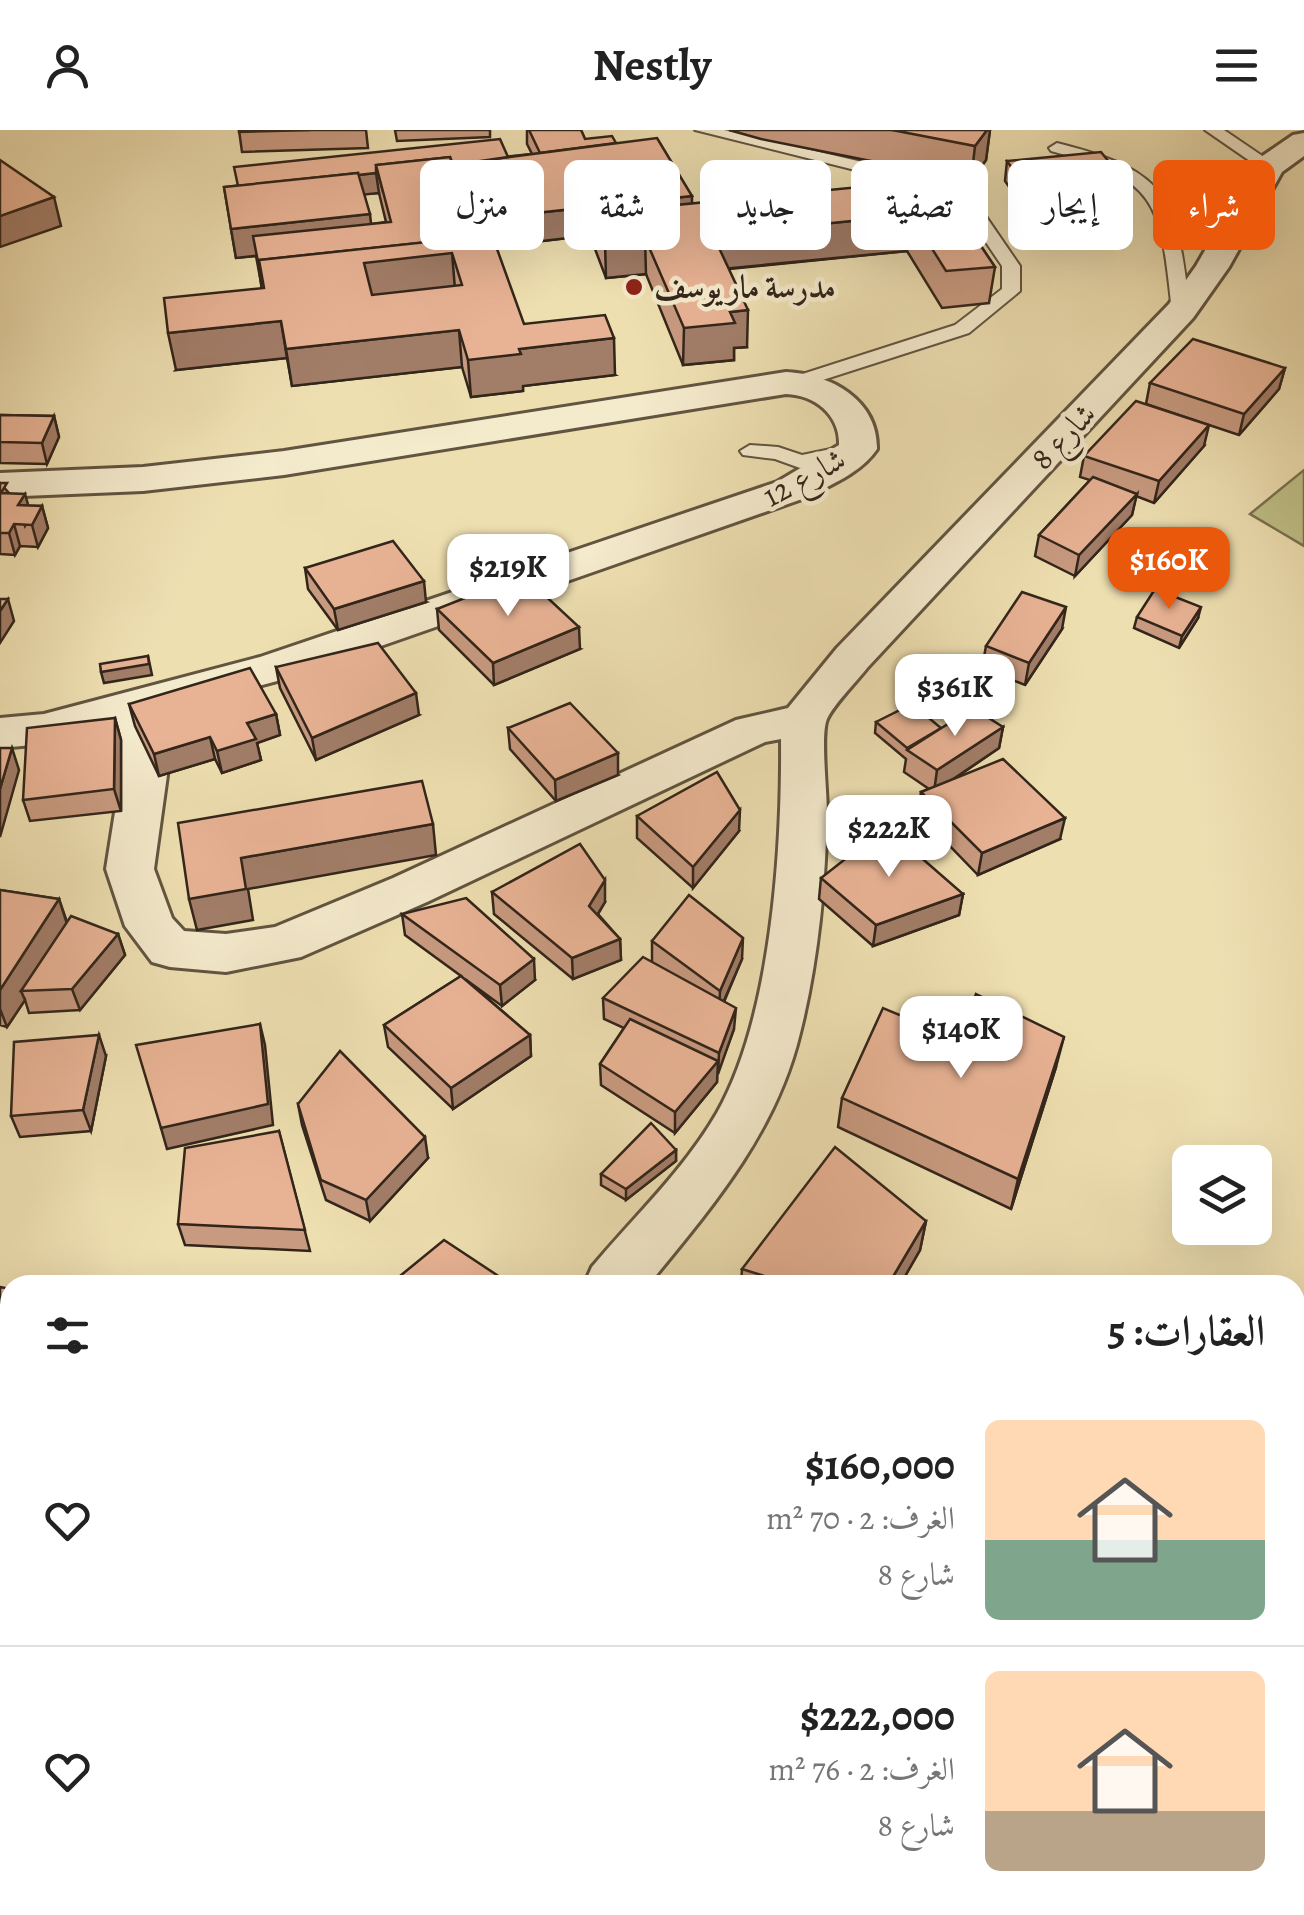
<!DOCTYPE html>
<html lang="ar">
<meta charset="utf-8">
<style>
:root{--surface:#fff;--page:#f2f2f2;--text:#222;--muted:#767676;--line:#e0e0e0;--accent:#ea580c}
body{margin:0;font-family:Alegreya,Amiri,serif;background:var(--page);color:var(--text);direction:rtl;height:100vh;display:flex;flex-direction:column;font-size:38px;white-space:nowrap}
*{box-sizing:border-box;margin:0}
p{font-size:32px;color:var(--muted)}
.icon{flex:none;width:55px;height:55px;fill:none;stroke:currentColor;stroke-width:2;stroke-linecap:round;stroke-linejoin:round}
.map{position:relative;flex:1;overflow:hidden;direction:ltr}
.drawer{position:absolute;left:0px;top:1145px;width:1305px;height:640px;display:flex;flex-direction:column;background:var(--surface);border-radius:30px 30px 0 0;box-shadow:0 10px 40px #0002;direction:rtl}
.drawer>*{flex:none}
.guide{position:absolute;left:30px;top:30px;width:1245px;height:90px;direction:rtl;display:flex;gap:20px}
.controls{position:absolute;left:1172px;top:1015px;display:grid;gap:20px}
.controls a{display:grid;place-items:center;width:100px;height:100px;border-radius:15px;background:var(--surface);box-shadow:0 10px 40px #0002;font-size:50px}
.price{position:absolute;translate:-50% -85px;padding:0 22px;border-radius:20px;background:#fff;color:#222;font-size:32px;line-height:65px;filter:drop-shadow(0 2px 5px #0008)}
.price::after{content:'';position:absolute;left:50%;top:60px;width:30px;height:22px;margin-left:-15px;background:inherit;clip-path:polygon(0 0,100% 0,50% 100%)}
.price.current{background:var(--accent);color:#fff}
ul{padding:0;list-style:none}
li{display:flex;align-items:center;gap:30px;height:250px;padding:0 40px}
li+li{border-top:2px solid var(--line)}
li span{display:grid;place-items:center;flex:none;width:280px;height:200px;border-radius:15px;color:#555}
li>.icon{margin-inline-start:auto}
span .icon{width:120px;height:120px;fill:#fffc;stroke-width:1}
li b{font-size:42px}
h2{display:flex;justify-content:space-between;align-items:center;height:120px;padding:0 40px;font-size:42px}
.pill{padding:0 35px;border-radius:15px;background:var(--surface);box-shadow:0 10px 40px #0002;font-size:35px;line-height:90px}
.pill.current{background:var(--accent);color:#fff}
header{display:flex;justify-content:space-between;align-items:center;height:130px;padding:0 40px;background:var(--surface);font-size:45px;font-weight:600}
.map>svg:first-child{display:block}
.green{fill:#bfc087;stroke:#787250;stroke-width:2.5}
.lines{fill:none;stroke-linecap:round;stroke-linejoin:round}
.service-casing{stroke:#615440;stroke-width:4}
.minor-casing{stroke:#615440;stroke-width:6}
.service{fill:#f4eacc;fill-rule:evenodd}
.minor{fill:#f4eacc;fill-rule:evenodd}
.wall{fill:#c89a80;stroke:#32251a;stroke-width:2.5;fill-rule:evenodd}
.shaded-wall{fill:#a27d68;stroke:#32251a;stroke-width:2.5}
.building{fill:#e8b395;stroke:#32251a;stroke-width:2.5;fill-rule:evenodd}
.poi-dot{fill:#8f2418;stroke:#f4eacc;stroke-width:4}
.labels{text-anchor:middle;stroke-width:9;stroke-linejoin:round;paint-order:stroke}
.far-poi-label{font-size:32px;font-weight:bold;fill:#32251a;stroke:#f4eacc;text-anchor:start}
.far-street-label{font-size:32px;fill:#32251a;stroke:#f4eacc}
</style>
<header><svg class="icon" aria-label="menu" viewBox="0 0 24 24"><path d="M4 6h16M4 12h16M4 18h16"/></svg>Nestly<svg class="icon" aria-label="person" viewBox="0 0 24 24"><circle cx="12" cy="8" r="4"/><path d="M4 21q1-7 8-7t8 7"/></svg></header>
<div class="map">
<svg width="1304" height="1785" viewBox="0 0 1304 1785">
<rect width="100%" height="100%" fill="#eedfb1"/>
<filter id="stains"><feTurbulence type="fractalNoise" baseFrequency=".002" numOctaves="4"/><feColorMatrix values="0 0 0 0 .2 0 0 0 0 .09 0 0 0 0 .02 0 0 0 .5 -.17"/></filter>
<radialGradient id="worn" r=".72"><stop offset=".6" stop-color="#630" stop-opacity="0"/><stop offset="1" stop-color="#630" stop-opacity=".3"/></radialGradient>
<polygon class="green" points="1304,340 1304,416 1250,384"/>
<g class="lines">
<defs>
<g id="service">
<polygon points="695,0 724,0 927,47 974,69 1020,136 1020,161 969,203 801,257 787,257 787,249 955,195 1002,159 1002,136 962,77 915,55"/>
<polygon points="1205,0 1224,0 1277,36 1263,40"/>
<path d="M1057,13c116,29 119,56 133,168l-2,4h-14l-2,-4c-12,-106 -11,-131 -121,-160l-2,-3z"/>
<polygon points="750,315 778,317 802,325 850,315 860,321 857,325 800,338 775,329 743,325 740,321"/>
</g>
<g id="minor">
<path d="M1304,3v23l-22,16 -53,95 -36,51 -326,350c-9,12 -38,41 -41,54 -5,18 1,69 1,92 -2,73 -9,148 -27,219 -24,100 -88,174 -152,252h-64l8,-18c42,-50 92,-97 125,-154 55,-97 65,-265 64,-374l-16,3 -338,160 -126,55 -75,15 -56,-5 -18,-5 -27,-36 -19,-57 16,-101 -13,-42 -65,18 -44,4v-30l44,-4 216,-57 517,-175 62,-37c1,-30 -24,-50 -53,-51l-502,81 -141,16 -143,6v-24l143,-6 141,-16 502,-79c45,2 92,28 91,77 -16,24 -47,36 -72,49l-513,179 -141,38 17,53 -14,101 18,49 12,13 42,3 49,-7 118,-49 343,-158 52,-12 49,-60 332,-344 27,-38 62,-107 35,-24z"/>
<polygon points="0,1347 10,1348 10,1408 0,1407"/>
<polygon points="1304,1718 1304,1785 1265,1785 1261,1775 1295,1775 1295,1722"/>
</g>
</defs>
<use href="#service" class="service-casing"/>
<use href="#minor" class="minor-casing"/>
<use href="#service" class="service"/>
<use href="#minor" class="minor"/>
</g>
<g class="wall">
<polygon points="239,0 366,0 368,18 242,22"/>
<polygon points="395,0 490,0 490,7 397,11"/>
<path d="M527,0h54l4,9 31,4 76,60 282,8 -3,20 24,36 -6,36 -47,5 -35,-57 -178,18 18,78 -13,1v12l-51,5 -37,-91 -40,4 -11,-29 -1,-14 -94,11 -28,-56v-8l-12,2 14,53 50,87 91,51 -92,11v5l-52,6 -9,-30 -170,19 -5,-28 -111,12 86,-82 -6,-32 -20,2 -12,-71 308,-33 -5,-10zM379,63l7,29 -15,2 -7,-30z"/>
<polygon points="729,0 990,0 986,30 971,51 761,9"/>
<polygon points="1007,31 1124,66 1122,75 1028,84 1005,51"/>
<polygon points="1285,238 1279,259 1239,305 1146,274 1150,253"/>
<polygon points="0,285 54,286 59,307 47,334 0,333"/>
<polygon points="1204,316 1154,373 1136,366 1132,385 1075,446 1035,426 1039,405 1090,350 1080,347 1084,326"/>
<polygon points="0,353 9,363 28,376 42,376 48,398 38,417 20,416 15,425 0,424"/>
<polygon points="305,438 426,472 338,500 308,459"/>
<polygon points="437,479 580,519 494,555 439,500"/>
<polygon points="1137,487 1198,488 1179,518 1134,498"/>
<polygon points="1062,499 1025,555 982,538 986,516"/>
<polygon points="276,537 419,585 316,630 280,558"/>
<polygon points="129,574 276,584 280,605 257,613 261,630 222,643 215,629 159,646 135,596"/>
<polygon points="115,588 121,610 121,681 30,691 23,670"/>
<polygon points="876,592 941,598 1003,597 999,618 954,649 1060,709 978,745 918,683 921,662 929,659 904,642 906,629 875,603"/>
<polygon points="508,598 618,645 556,671 510,619"/>
<polygon points="637,686 739,701 693,758 637,708"/>
<polygon points="821,748 963,764 959,785 873,816 819,769"/>
<polygon points="0,760 59,769 67,792 118,804 125,825 80,880 29,883 25,870 7,897 0,895"/>
<polygon points="492,762 605,772 598,784 620,809 621,830 573,849 494,784"/>
<polygon points="402,784 535,850 502,876 465,849 530,905 531,926 453,979 388,917 384,895 461,846 405,805"/>
<polygon points="652,811 742,829 724,872 734,899 717,944 717,952 675,1003 601,955 600,934 624,898 604,889 603,868 652,832"/>
<polygon points="959,910 1056,937 1011,1079 838,997 842,968"/>
<polygon points="106,926 91,1001 20,1007 11,986"/>
<polygon points="298,974 428,1028 370,1091 326,1070 302,995"/>
<polygon points="279,1001 310,1121 185,1115 178,1094"/>
<polygon points="676,1020 676,1031 626,1070 601,1055 601,1044"/>
<polygon points="926,1091 920,1120 900,1155 741,1155 742,1139"/>
<polygon points="1304,1240 1304,1433 1295,1428 1295,1256"/>
<polygon points="880,1775 1080,1775 1085,1785 885,1785"/>
</g>
<g class="shaded-wall">
<polygon points="987,0 990,0 986,30 971,51 975,16"/>
<polygon points="470,33 472,52 383,62 378,43"/>
<polygon points="376,43 379,63 241,78 238,58"/>
<polygon points="1128,47 1122,75 1028,84 1031,64"/>
<polygon points="692,66 692,95 594,83 594,105 500,116 498,87"/>
<polygon points="54,67 61,96 0,117 0,86"/>
<polygon points="370,84 373,113 236,128 231,99"/>
<polygon points="911,85 907,121 712,140 713,105"/>
<polygon points="473,92 475,120 452,123 455,159 368,169 262,161 258,132"/>
<polygon points="645,108 646,144 606,148 605,112"/>
<polygon points="748,180 747,217 734,218 734,230 683,235 684,198 730,182"/>
<polygon points="281,191 287,228 176,240 168,203"/>
<polygon points="459,200 462,237 292,256 286,219"/>
<polygon points="614,208 615,245 523,256 523,261 471,267 468,230 519,219"/>
<polygon points="1285,238 1279,259 1239,305 1244,284"/>
<polygon points="54,286 59,307 47,334 42,313"/>
<polygon points="1209,295 1204,316 1154,373 1159,351"/>
<polygon points="25,364 31,385 25,396 18,375"/>
<polygon points="1137,364 1132,385 1075,446 1079,425"/>
<polygon points="42,376 48,398 38,417 32,395"/>
<polygon points="14,394 20,416 15,425 9,403"/>
<polygon points="424,451 426,472 338,500 334,479"/>
<polygon points="8,469 14,491 0,513 0,481"/>
<polygon points="1066,477 1062,499 1025,555 1029,533"/>
<polygon points="1201,477 1198,488 1179,518 1182,506"/>
<polygon points="579,497 580,519 494,555 493,533"/>
<polygon points="148,526 152,545 104,553 101,542"/>
<polygon points="416,563 419,585 316,630 312,608"/>
<polygon points="276,584 280,605 257,613 261,630 222,643 217,621 247,593"/>
<polygon points="115,588 121,610 121,681 114,659"/>
<polygon points="1003,597 999,618 934,662 937,640"/>
<polygon points="210,607 215,629 159,646 154,624"/>
<polygon points="12,618 19,640 0,707 0,659"/>
<polygon points="618,623 618,645 556,671 555,650"/>
<polygon points="740,680 739,701 693,758 693,737"/>
<polygon points="1065,688 1060,709 978,745 982,723"/>
<polygon points="433,694 436,725 248,759 253,790 197,800 189,769 241,728"/>
<polygon points="605,750 605,772 590,797 589,776"/>
<polygon points="963,764 959,785 873,816 876,795"/>
<polygon points="59,769 69,800 21,861 25,870 7,897 0,879 0,860"/>
<polygon points="118,804 125,825 80,880 72,859"/>
<polygon points="743,808 742,829 719,882 720,861"/>
<polygon points="620,809 621,830 573,849 572,828"/>
<polygon points="534,829 535,850 502,876 500,855"/>
<polygon points="736,878 734,899 718,944 719,923"/>
<polygon points="260,894 265,915 273,995 167,1019 161,998"/>
<polygon points="99,905 106,926 91,1001 83,980"/>
<polygon points="530,905 531,926 453,979 451,958"/>
<polygon points="1064,907 1056,937 1011,1079 1018,1049"/>
<polygon points="718,931 717,952 675,1003 675,982"/>
<polygon points="425,1007 428,1028 370,1091 366,1070"/>
<polygon points="676,1020 676,1031 626,1070 626,1059"/>
<polygon points="926,1091 920,1120 900,1155 888,1155"/>
<polygon points="10,1159 10,1253 0,1304 0,1207"/>
<polygon points="34,1775 52,1775 51,1785 34,1785"/>
<rect x="417" y="1775" width="5" height="10"/>
</g>
<g class="building">
<polygon points="239,0 310,0 239,2"/>
<polygon points="529,0 581,0 585,9 612,6 616,13 540,23"/>
<polygon points="892,0 987,0 975,16"/>
<polygon points="657,8 692,66 498,87 470,32"/>
<polygon points="500,9 508,27 453,35 450,27 376,35 376,43 358,45 358,43 238,56 234,37"/>
<polygon points="1101,22 1109,32 1116,31 1128,47 1119,48 1125,55 1031,64 1007,31"/>
<polygon points="450,27 473,92 462,93 466,108 259,130 260,131 258,132 253,106 391,92 376,35"/>
<polygon points="0,30 54,67 0,86"/>
<polygon points="358,43 370,84 231,99 224,57"/>
<polygon points="952,48 974,81 958,82 995,137 946,141 911,85 713,105 748,180 730,182 735,193 684,198 645,108 605,112 594,83"/>
<path d="M492,105l32,89 81,-9 9,23 -95,11 2,5 -53,6 -9,-30 -173,19 -5,-28 -113,12 -4,-35 100,-10 -5,-28zM452,123l10,32 -90,10 -8,-32z"/>
<polygon points="1193,209 1285,238 1244,284 1150,253"/>
<polygon points="1136,271 1209,295 1159,351 1084,326"/>
<polygon points="0,285 54,286 42,313 0,312"/>
<polygon points="1093,347 1137,364 1079,425 1039,405"/>
<polygon points="0,353 7,353 1,363 25,364 18,375 42,376 32,395 14,394 9,403 0,403"/>
<polygon points="393,411 424,451 334,479 305,438"/>
<polygon points="523,445 579,497 493,533 437,479"/>
<polygon points="1155,459 1201,477 1182,506 1137,487"/>
<polygon points="1022,462 1066,477 1029,533 986,516"/>
<polygon points="0,469 8,469 0,481"/>
<polygon points="378,513 416,563 312,608 276,537"/>
<polygon points="148,526 149,534 101,542 100,534"/>
<polygon points="250,538 276,584 247,593 256,609 217,621 210,607 154,624 129,574"/>
<polygon points="570,573 618,623 555,650 508,598"/>
<polygon points="912,574 941,598 907,618 876,592"/>
<polygon points="973,578 1003,597 937,640 907,620"/>
<polygon points="115,588 114,659 23,670 27,598"/>
<polygon points="0,618 12,618 0,659"/>
<polygon points="1003,629 1065,688 982,723 921,662"/>
<polygon points="717,642 740,680 693,737 637,686"/>
<polygon points="422,651 433,694 241,728 246,759 189,769 178,693"/>
<polygon points="886,697 963,764 876,795 821,748"/>
<polygon points="580,714 605,750 589,776 620,809 572,828 492,762"/>
<polygon points="0,760 59,769 0,860"/>
<polygon points="689,765 743,808 720,861 652,811"/>
<polygon points="466,768 534,829 500,855 402,784"/>
<polygon points="71,786 118,804 72,859 21,861"/>
<polygon points="643,827 736,878 719,923 603,868"/>
<polygon points="461,846 530,905 451,958 384,895"/>
<polygon points="976,864 1064,907 1018,1049 842,968 883,878 959,910"/>
<polygon points="630,889 718,931 675,982 600,934"/>
<polygon points="260,894 268,974 161,998 136,915"/>
<polygon points="99,905 83,980 11,986 14,912"/>
<polygon points="340,921 425,1007 366,1070 321,1050 298,974"/>
<polygon points="651,993 676,1020 626,1059 601,1044"/>
<polygon points="279,1001 305,1100 178,1094 185,1018"/>
<polygon points="835,1017 926,1091 888,1155 793,1155 742,1139"/>
<polygon points="444,1110 512,1155 389,1155"/>
<polygon points="0,1157 10,1159 0,1207"/>
<polygon points="1304,1240 1304,1378 1295,1373 1295,1256"/>
<polygon points="10,1711 10,1775 34,1775 34,1785 0,1785 0,1713"/>
<rect x="158" y="1775" width="259" height="10"/>
<polygon points="895,1775 1080,1775 1085,1785 900,1785"/>
</g>
<circle class="poi-dot" cx="634" cy="157" r="10"/>
<g class="labels">
<g class="far-poi-label">
<text x="654" y="168">مدرسة مار يوسف</text>
</g>
<g class="far-street-label">
<text transform="translate(1063 306) rotate(-46)" y="11">شارع 8</text>
<text transform="translate(804 347) rotate(-28)" y="11">شارع 12</text>
</g>
</g>
<rect width="100%" height="100%" filter="url(#stains)"/>
<rect width="100%" height="100%" fill="url(#worn)"/>
</svg>
<div class="controls">
<a><svg class="icon" aria-label="layers" viewBox="0 0 24 24"><path d="M12 4l9 5-9 5-9-5zM3 14l9 5 9-5"/></svg></a>
</div>
<b class="price current" style="left:1169px;top:482px">$160K</b>
<b class="price" style="left:508px;top:489px">$219K</b>
<b class="price" style="left:955px;top:609px">$361K</b>
<b class="price" style="left:889px;top:750px">$222K</b>
<b class="price" style="left:961px;top:951px">$140K</b>
<div class="guide">
<a class="pill current">شراء</a>
<a class="pill">إيجار</a>
<a class="pill">تصفية</a>
<a class="pill">جديد</a>
<a class="pill">شقة</a>
<a class="pill">منزل</a>
</div>
<section class="drawer">
<h2>العقارات: 5<svg class="icon" aria-label="filters" viewBox="0 0 24 24"><path d="M4 7h16M4 17h16"/><circle cx="9" cy="7" r="2"/><circle cx="15" cy="17" r="2"/></svg></h2>
<ul>
<li><span style="background:linear-gradient(#ffd9b3 60%,#7fa58c 0)"><svg class="icon" aria-label="home" viewBox="0 0 24 24"><path d="M3 11l9-7 9 7M6 9v11h12V9"/></svg></span><div><b>$160,000</b><p>الغرف: 2 · 70 m²</p><p>شارع 8</p></div><svg class="icon" aria-label="heart" viewBox="0 0 24 24"><path d="M12 20l-8-8c-3-5 5-10 8-4 3-6 11-1 8 4z"/></svg></li>
<li><span style="background:linear-gradient(#ffd9b3 70%,#b9a48a 0)"><svg class="icon" aria-label="home" viewBox="0 0 24 24"><path d="M3 11l9-7 9 7M6 9v11h12V9"/></svg></span><div><b>$222,000</b><p>الغرف: 2 · 76 m²</p><p>شارع 8</p></div><svg class="icon" aria-label="heart" viewBox="0 0 24 24"><path d="M12 20l-8-8c-3-5 5-10 8-4 3-6 11-1 8 4z"/></svg></li>
</ul>
</section>
</div>
